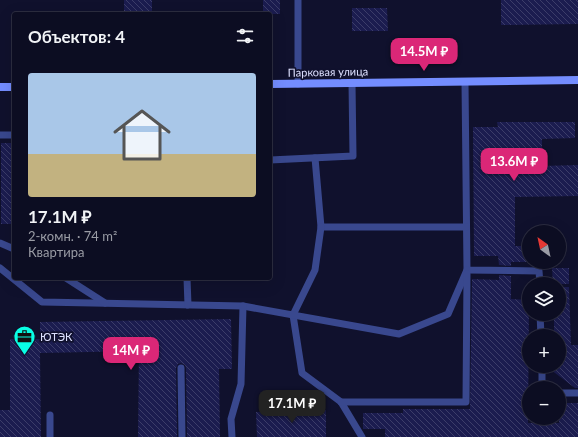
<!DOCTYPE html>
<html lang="ru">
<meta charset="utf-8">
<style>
:root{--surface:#0c0d22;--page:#15162a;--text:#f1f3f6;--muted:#9a9ca5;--line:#2c2d40;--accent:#db2777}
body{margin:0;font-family:Lato,sans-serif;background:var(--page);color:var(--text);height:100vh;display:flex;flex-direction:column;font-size:15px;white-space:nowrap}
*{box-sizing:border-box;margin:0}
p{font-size:13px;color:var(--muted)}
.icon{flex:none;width:22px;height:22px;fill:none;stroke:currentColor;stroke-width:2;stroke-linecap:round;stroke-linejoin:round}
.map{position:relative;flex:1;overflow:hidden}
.details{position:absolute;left:12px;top:12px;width:260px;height:268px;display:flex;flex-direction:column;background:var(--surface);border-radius:4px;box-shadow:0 4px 16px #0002,0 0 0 1px var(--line)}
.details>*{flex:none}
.needle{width:26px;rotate:327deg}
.buttons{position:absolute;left:522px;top:225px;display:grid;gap:8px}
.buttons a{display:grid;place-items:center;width:44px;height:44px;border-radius:50%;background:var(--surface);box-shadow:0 4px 16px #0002,0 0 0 1px var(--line);font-size:20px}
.price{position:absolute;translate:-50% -34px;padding:0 9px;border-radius:8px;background:var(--accent);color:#fff;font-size:13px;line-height:26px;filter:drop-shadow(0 1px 2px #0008)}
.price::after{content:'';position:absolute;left:50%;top:24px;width:12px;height:9px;margin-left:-6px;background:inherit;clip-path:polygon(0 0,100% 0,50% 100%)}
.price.active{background:#222;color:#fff}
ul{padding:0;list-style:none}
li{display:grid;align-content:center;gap:8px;height:212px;padding:0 16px}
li+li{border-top:1px solid var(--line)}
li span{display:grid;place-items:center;height:124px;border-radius:4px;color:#555}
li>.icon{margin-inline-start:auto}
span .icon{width:72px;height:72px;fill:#fffc;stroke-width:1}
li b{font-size:17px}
h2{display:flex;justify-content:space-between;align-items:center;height:48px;padding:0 16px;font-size:17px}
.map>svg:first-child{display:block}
.building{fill:url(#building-back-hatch)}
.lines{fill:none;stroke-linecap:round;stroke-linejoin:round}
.lane{stroke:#39488e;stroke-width:7}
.secondary{stroke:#748dff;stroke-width:8}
.labels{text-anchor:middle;stroke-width:3.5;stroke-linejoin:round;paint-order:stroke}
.street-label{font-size:11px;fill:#dde0ff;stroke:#10112d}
.poi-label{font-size:11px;fill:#dde0ff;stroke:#10112d;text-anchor:start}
</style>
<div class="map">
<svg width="578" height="437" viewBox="0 0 578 437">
<defs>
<pattern id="building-back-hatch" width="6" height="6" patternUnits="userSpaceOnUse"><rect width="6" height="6" fill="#1b1c4f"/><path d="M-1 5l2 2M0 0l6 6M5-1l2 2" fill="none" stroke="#3c3d69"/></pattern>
</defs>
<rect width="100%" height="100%" fill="#10112d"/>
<g class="building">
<rect x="124" y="0" width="28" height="14"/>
<rect x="263" y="0" width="17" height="14"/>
<polygon points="501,0 578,0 578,24 501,25"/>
<polygon points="352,8 387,8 388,31 352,31"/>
<polygon points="497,122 575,122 575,138 542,139 542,166 578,165 578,196 515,197 515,246 529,246 529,262 511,262 511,266 499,265 498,256 474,256 473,127 498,127"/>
<rect x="1" y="143" width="13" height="81"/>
<polygon points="552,268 569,268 569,284 553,284"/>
<polygon points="499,275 511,276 511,299 529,300 528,423 559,423 559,403 578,403 578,437 385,437 385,429 363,429 363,413 403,413 403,409 470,409 472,279 499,280"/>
<polygon points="559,287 569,287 571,345 578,345 578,388 575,388 547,367 547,366 559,366 559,336 554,336 554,314 559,314"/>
<polygon points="231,319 232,369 219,369 220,437 187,437 186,368 185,365 181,363 178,364 176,368 177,437 138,437 139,351 40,353 41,437 0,437 0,410 10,410 10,339 40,339 40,322"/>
<polygon points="326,410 326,437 257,437 256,412"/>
</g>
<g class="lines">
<g class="lane">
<polyline points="298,0 298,84"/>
<polyline points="465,82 467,270 539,271 540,284"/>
<polyline points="0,135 14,135"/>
<polyline points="315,158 321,227 466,227"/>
<polyline points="270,160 353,156 352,83"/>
<polyline points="321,227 315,270 293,315 302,373 341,402 362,437"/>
<polyline points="0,243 14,249"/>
<polyline points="0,268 42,302 243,306 399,334 448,314 467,270"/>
<polyline points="66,278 105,303"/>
<polyline points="187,278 188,305"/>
<polyline points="540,314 541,336"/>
<polyline points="542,366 542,388"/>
<polyline points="181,368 182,437"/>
<polyline points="559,393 578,393"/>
<polyline points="341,402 466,402 467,274"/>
<polyline points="50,437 50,415"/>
<polyline points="232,437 231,419 241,384 243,306"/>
</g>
<g class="secondary">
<polyline points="270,84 578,80"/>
<polyline points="0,87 14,87"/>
</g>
</g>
<defs>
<symbol id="office-pin" viewBox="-11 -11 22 30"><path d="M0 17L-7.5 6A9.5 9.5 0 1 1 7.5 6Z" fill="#09ffe5" stroke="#10112d"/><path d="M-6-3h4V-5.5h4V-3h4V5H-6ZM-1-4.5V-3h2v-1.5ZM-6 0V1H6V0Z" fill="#111"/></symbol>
</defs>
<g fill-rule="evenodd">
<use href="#office-pin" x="12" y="324" width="25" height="34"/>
</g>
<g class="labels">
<g class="street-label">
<text transform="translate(328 72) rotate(-1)" y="4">Парковая улица</text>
</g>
<g class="poi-label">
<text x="40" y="341">ЮТЭК</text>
</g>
</g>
</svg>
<div class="buttons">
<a><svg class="needle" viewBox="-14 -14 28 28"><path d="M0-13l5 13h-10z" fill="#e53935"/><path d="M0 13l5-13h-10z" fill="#9a9ca5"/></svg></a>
<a><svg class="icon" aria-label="layers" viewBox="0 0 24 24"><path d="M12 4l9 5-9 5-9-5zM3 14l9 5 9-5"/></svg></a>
<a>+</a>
<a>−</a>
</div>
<b class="price" style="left:424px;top:72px">14.5M ₽</b>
<b class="price" style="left:514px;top:182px">13.6M ₽</b>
<b class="price" style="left:131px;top:371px">14M ₽</b>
<b class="price active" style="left:292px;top:424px">17.1M ₽</b>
<section class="details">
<h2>Объектов: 4<svg class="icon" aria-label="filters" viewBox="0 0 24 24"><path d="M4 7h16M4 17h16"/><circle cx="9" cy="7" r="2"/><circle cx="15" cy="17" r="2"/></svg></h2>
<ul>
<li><span style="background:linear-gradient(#a9c7e8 65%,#c2b280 0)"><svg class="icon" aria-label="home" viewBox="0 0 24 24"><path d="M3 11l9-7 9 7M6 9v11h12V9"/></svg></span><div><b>17.1M ₽</b><p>2-комн. · 74 m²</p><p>Квартира</p></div></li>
</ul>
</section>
</div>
